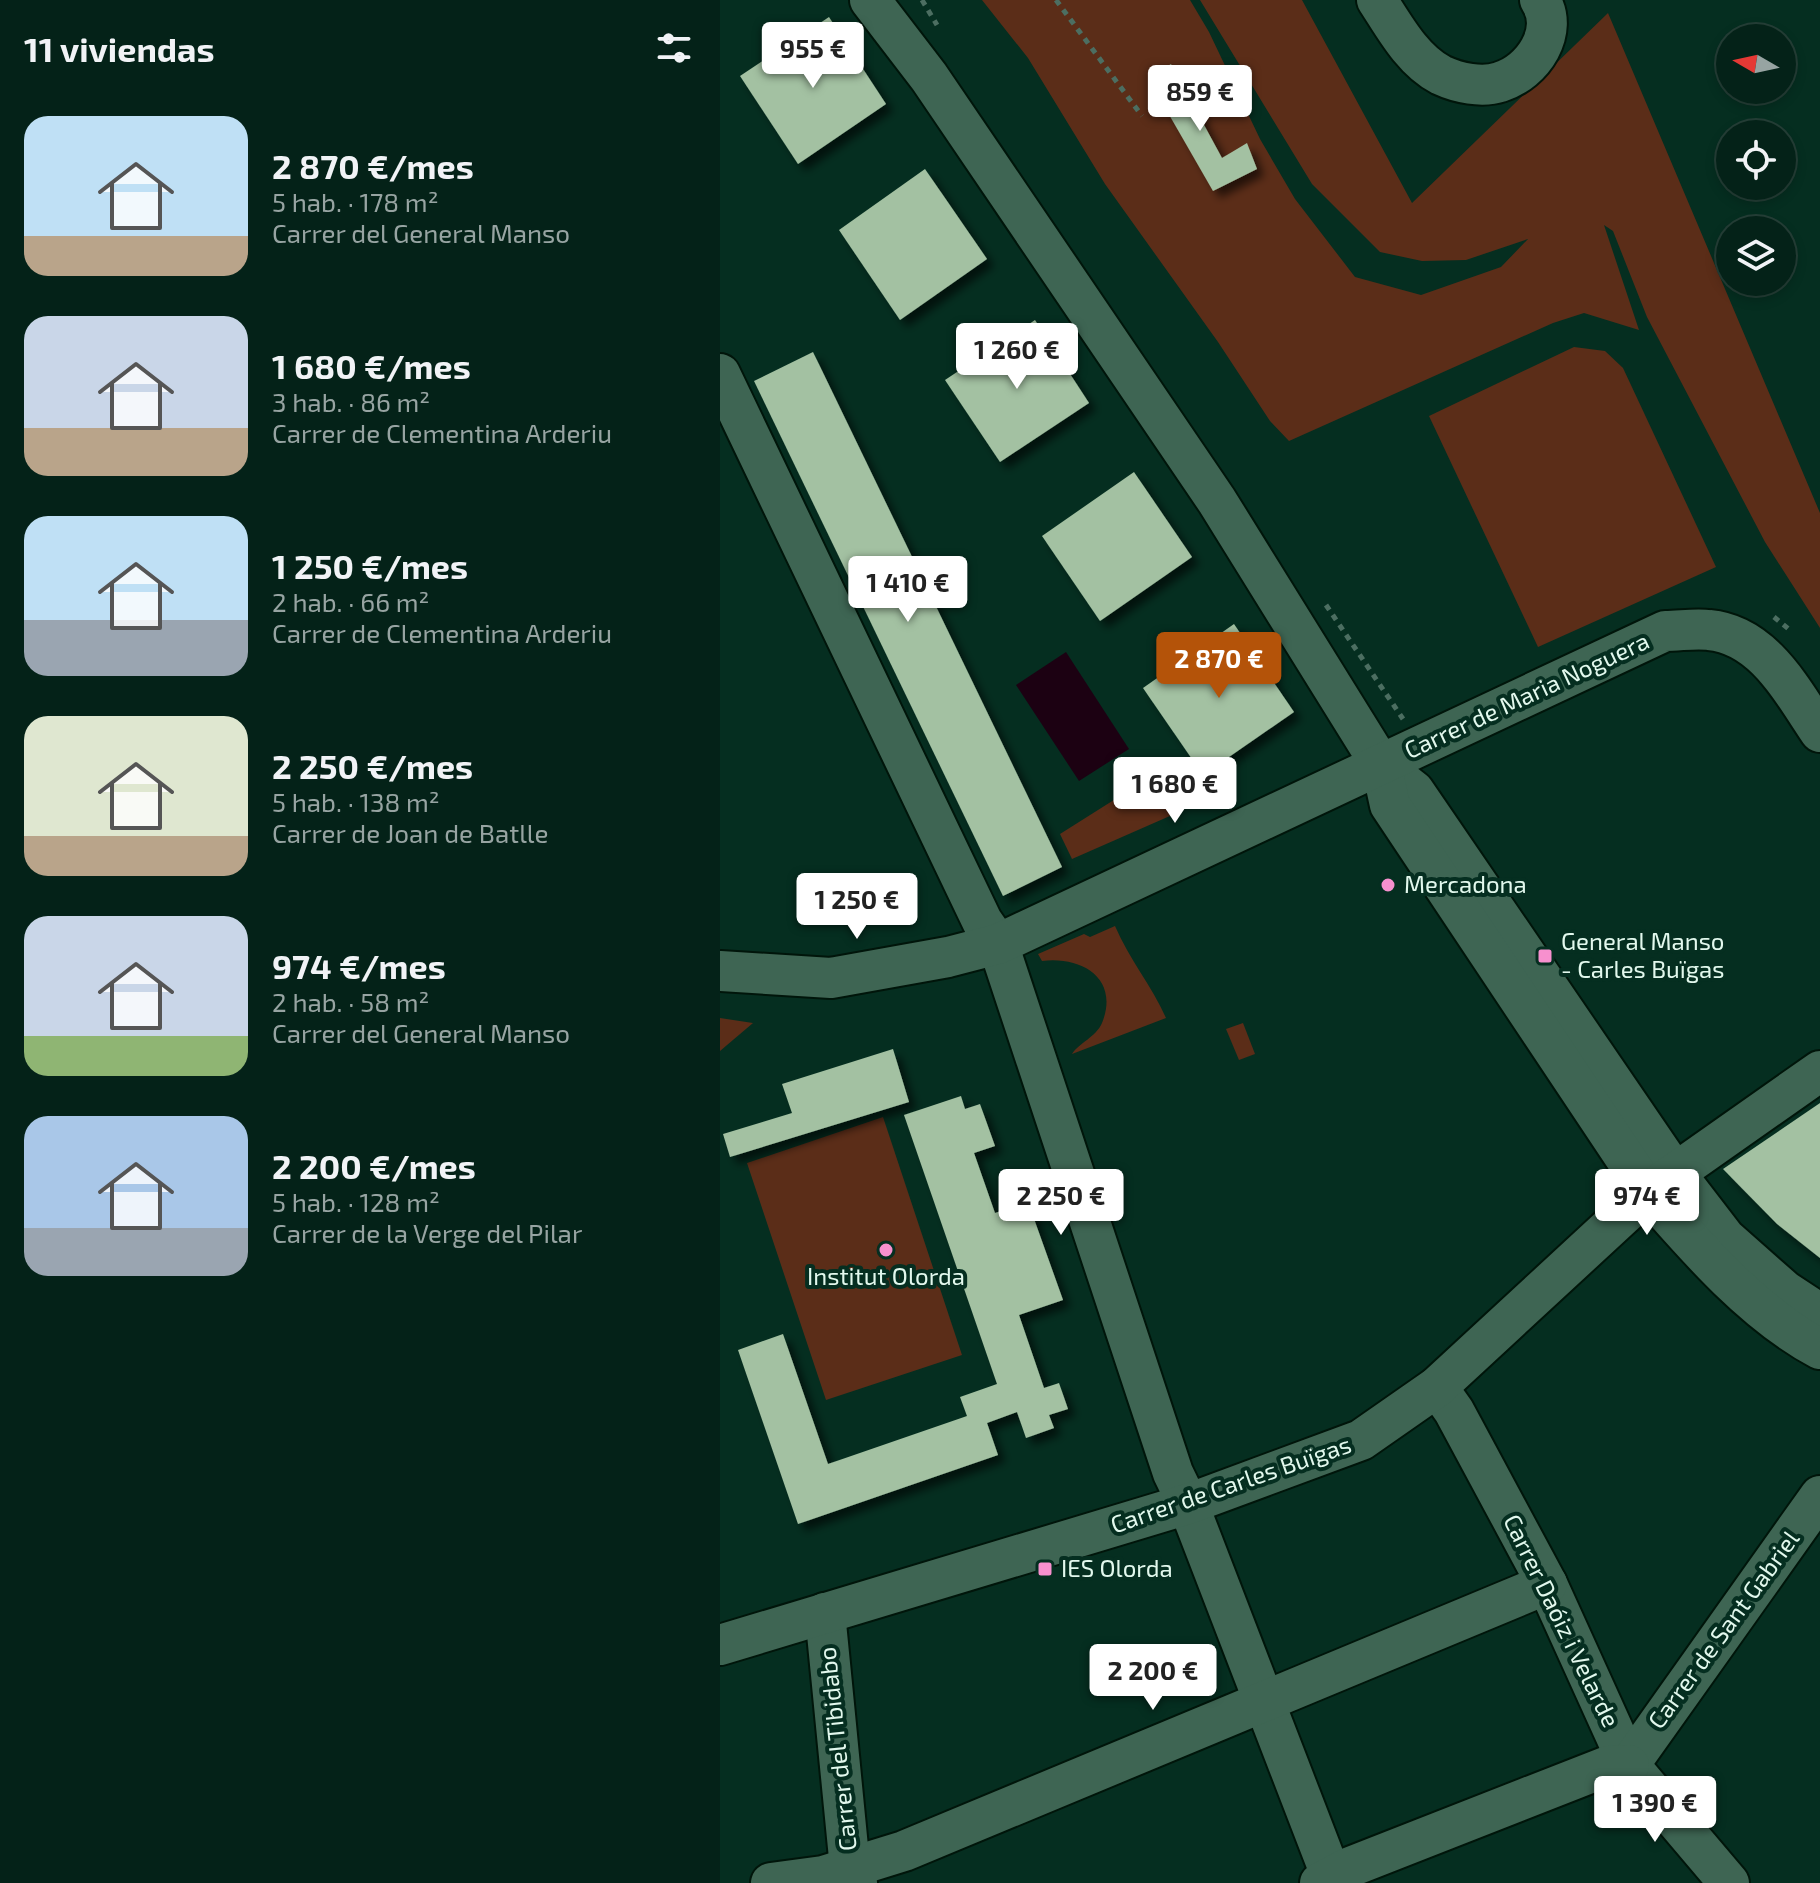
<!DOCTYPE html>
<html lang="es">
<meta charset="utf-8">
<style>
:root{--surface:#042218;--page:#122f25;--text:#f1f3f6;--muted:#97a4a2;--line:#253f37;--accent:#b45309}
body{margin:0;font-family:"Exo 2",sans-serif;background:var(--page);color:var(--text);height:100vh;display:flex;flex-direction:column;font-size:30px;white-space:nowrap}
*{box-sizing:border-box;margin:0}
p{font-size:26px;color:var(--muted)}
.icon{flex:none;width:44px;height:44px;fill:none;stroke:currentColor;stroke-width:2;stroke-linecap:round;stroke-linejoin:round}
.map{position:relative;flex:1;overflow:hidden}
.sheet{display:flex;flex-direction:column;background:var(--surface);width:720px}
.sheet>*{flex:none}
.needle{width:52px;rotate:279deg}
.fabs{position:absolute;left:996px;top:24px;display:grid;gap:16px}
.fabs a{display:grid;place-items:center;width:80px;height:80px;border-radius:50%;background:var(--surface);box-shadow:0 4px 12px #0003,0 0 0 2px var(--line);font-size:40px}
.price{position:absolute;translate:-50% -68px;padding:0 18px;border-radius:8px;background:#fff;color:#222;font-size:26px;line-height:52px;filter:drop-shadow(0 2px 4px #0008)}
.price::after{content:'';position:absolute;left:50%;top:48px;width:24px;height:18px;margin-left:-12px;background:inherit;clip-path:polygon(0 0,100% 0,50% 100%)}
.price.current{background:var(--accent);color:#fff}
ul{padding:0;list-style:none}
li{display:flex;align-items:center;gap:24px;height:200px;padding:0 24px}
li span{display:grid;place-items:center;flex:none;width:224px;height:160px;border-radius:24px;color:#555}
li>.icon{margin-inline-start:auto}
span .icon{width:96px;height:96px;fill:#fffc;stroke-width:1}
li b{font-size:34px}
h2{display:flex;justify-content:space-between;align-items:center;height:96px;padding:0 24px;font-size:34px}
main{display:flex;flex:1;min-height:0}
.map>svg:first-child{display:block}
.green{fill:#5b2d18}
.water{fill:#1c0112}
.building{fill:#a3c1a2;filter:url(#shadow)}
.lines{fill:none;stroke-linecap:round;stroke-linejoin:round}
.minor-casing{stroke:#00150a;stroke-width:44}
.path{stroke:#4c6e61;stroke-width:5;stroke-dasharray:6 6;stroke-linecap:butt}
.minor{stroke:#3e6553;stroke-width:40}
.poi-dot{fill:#f790ce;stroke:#052e20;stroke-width:3}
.labels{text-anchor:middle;stroke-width:8;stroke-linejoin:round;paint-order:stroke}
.street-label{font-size:24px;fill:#e2f8ed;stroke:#052e20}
.poi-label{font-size:24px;fill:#e2f8ed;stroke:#052e20;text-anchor:start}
</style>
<main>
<section class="sheet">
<h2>11 viviendas<svg class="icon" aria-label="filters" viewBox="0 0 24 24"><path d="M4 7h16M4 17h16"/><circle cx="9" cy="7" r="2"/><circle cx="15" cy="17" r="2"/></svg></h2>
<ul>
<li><span style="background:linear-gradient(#bfe0f5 75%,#b9a48a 0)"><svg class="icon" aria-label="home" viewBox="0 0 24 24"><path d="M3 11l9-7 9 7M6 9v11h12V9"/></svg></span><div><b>2 870 €/mes</b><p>5 hab. · 178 m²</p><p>Carrer del General Manso</p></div></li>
<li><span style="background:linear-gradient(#c9d6e8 70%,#b9a48a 0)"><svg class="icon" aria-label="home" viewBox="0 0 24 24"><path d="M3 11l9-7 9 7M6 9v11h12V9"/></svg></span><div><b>1 680 €/mes</b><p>3 hab. · 86 m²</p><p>Carrer de Clementina Arderiu</p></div></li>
<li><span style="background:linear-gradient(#bfe0f5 65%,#9aa5b1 0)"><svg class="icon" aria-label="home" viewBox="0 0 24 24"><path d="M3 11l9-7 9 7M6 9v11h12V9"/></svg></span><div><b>1 250 €/mes</b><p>2 hab. · 66 m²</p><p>Carrer de Clementina Arderiu</p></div></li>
<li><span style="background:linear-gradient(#dfe7d0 75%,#b9a48a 0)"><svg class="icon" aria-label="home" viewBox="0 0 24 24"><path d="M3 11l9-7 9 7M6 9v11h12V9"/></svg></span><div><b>2 250 €/mes</b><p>5 hab. · 138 m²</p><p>Carrer de Joan de Batlle</p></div></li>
<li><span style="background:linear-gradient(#c9d6e8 75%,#8fb573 0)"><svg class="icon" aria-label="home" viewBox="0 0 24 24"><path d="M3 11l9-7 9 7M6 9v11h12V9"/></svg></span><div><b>974 €/mes</b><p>2 hab. · 58 m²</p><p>Carrer del General Manso</p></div></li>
<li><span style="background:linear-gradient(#a9c7e8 70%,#9aa5b1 0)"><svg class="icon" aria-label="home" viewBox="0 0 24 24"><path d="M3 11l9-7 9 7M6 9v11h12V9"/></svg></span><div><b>2 200 €/mes</b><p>5 hab. · 128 m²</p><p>Carrer de la Verge del Pilar</p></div></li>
</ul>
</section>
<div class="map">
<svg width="1100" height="1883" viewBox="0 0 1100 1883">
<defs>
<filter id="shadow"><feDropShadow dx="7" dy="7" stdDeviation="4" flood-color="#0009"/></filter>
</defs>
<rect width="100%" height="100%" fill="#052e20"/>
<g class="green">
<polygon points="262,0 470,0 489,32 540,139 575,199 635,277 701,295 781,267 808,239 746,260 702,261 660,252 592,184 480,0 582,0 692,203 888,13 1100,513 1100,628 1045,542 927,317 893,231 884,225 919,330 864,313 833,323 569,441 550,421 498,342 385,184 308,58"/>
<polygon points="854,347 885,351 903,368 996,567 818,647 709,416"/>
<polygon points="435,774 459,812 352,859 340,834"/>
<path d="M395,926c14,33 37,60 51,92l-94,36c7,-11 24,-17 30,-31 18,-45 -21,-67 -60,-62l-4,-7 46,-20 6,3z"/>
<polygon points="0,1018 33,1023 0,1051"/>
<polygon points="523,1023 535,1054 519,1060 506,1029"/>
<polygon points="163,1117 242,1355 106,1400 27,1163"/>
</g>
<polygon class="water" points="346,652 409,749 359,781 296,685"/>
<g class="building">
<polygon points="109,17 166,104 78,164 20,76"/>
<polygon points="451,64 502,158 527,143 537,169 493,191 428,78"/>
<polygon points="205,169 267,259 180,320 119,230"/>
<polygon points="315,320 369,403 280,462 225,380"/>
<polygon points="93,352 342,867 283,896 34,381"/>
<polygon points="414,472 472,557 380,621 322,536"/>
<polygon points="514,624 574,712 483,775 423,688"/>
<polygon points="173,1049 189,1102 10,1157 3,1134 72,1113 62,1084"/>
<polygon points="241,1096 245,1109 260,1104 275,1146 254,1153 275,1213 308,1202 343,1300 299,1315 324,1388 339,1383 348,1409 329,1415 334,1428 306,1438 297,1412 267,1423 278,1455 78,1524 18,1350 63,1334 108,1464 247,1416 240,1397 277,1384 184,1115"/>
<polygon points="1100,1103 1100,1258 1057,1224 1003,1169"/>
</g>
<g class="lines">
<defs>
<g id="minor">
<polyline points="150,0 209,77 497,501 661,765 694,791 955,1173 1005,1238 1065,1291 1100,1314"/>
<path d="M657,0c17,26 35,60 64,75 17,8 41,13 59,7 33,-10 60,-51 40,-82"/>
<polyline points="0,374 262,921 278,944 453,1473 468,1504 614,1883"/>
<path d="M663,773l7,32 258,387c48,55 106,122 172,157"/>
<path d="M0,971l111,7 117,-21 50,-13 667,-313c15,0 30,-3 44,-1 55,5 83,61 111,102"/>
<polyline points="717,1387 734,1411 827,1584 909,1765 1009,1883"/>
<polyline points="105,1613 130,1868 137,1883"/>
<polyline points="0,1645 468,1504 641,1440 717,1387 928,1192 1100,1071"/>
<polyline points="909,1765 1100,1496"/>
<polyline points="51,1883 103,1876 184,1851 827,1584"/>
<polyline points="600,1883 630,1867 888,1766 909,1765"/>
</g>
</defs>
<use href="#minor" class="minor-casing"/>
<g class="path">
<polyline points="202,0 217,25"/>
<polyline points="336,0 422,116"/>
<polyline points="606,605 683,719"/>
<polyline points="1054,617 1071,631"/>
</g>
<use href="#minor" class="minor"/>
</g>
<g class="poi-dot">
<circle cx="668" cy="885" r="8"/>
<rect x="817" y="948" width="16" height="16" rx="4"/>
<circle cx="166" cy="1250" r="8"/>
<rect x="317" y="1561" width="16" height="16" rx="4"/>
</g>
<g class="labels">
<g class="street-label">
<text transform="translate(807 696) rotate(-25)" y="8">Carrer de Maria Noguera</text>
<text transform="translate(511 1485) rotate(-19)" y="8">Carrer de Carles Buïgas</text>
<text transform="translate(841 1621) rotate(64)" y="8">Carrer Daóiz i Velarde</text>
<text transform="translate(1004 1630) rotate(-54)" y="8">Carrer de Sant Gabriel</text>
<text transform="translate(118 1749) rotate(-96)" y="8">Carrer del Tibidabo</text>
</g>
<g class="poi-label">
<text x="684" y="893">Mercadona</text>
<text x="841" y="950">General Manso<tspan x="841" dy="28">- Carles Buïgas</tspan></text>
<text x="166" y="1285" text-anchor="middle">Institut Olorda</text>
<text x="341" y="1577">IES Olorda</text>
</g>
</g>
</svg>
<div class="fabs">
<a><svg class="needle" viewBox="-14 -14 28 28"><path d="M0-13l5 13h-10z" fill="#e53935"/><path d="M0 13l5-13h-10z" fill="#97a4a2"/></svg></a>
<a><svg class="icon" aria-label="locate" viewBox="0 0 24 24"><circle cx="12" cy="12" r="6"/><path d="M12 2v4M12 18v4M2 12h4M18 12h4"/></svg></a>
<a><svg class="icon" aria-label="layers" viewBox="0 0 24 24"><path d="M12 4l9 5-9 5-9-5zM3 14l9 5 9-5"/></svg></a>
</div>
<b class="price" style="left:93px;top:90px">955 €</b>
<b class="price" style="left:480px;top:133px">859 €</b>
<b class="price" style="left:297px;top:391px">1 260 €</b>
<b class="price" style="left:188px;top:624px">1 410 €</b>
<b class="price current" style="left:499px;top:700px">2 870 €</b>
<b class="price" style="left:455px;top:825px">1 680 €</b>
<b class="price" style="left:137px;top:941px">1 250 €</b>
<b class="price" style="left:341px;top:1237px">2 250 €</b>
<b class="price" style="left:927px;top:1237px">974 €</b>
<b class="price" style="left:433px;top:1712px">2 200 €</b>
<b class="price" style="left:935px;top:1844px">1 390 €</b>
</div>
</main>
